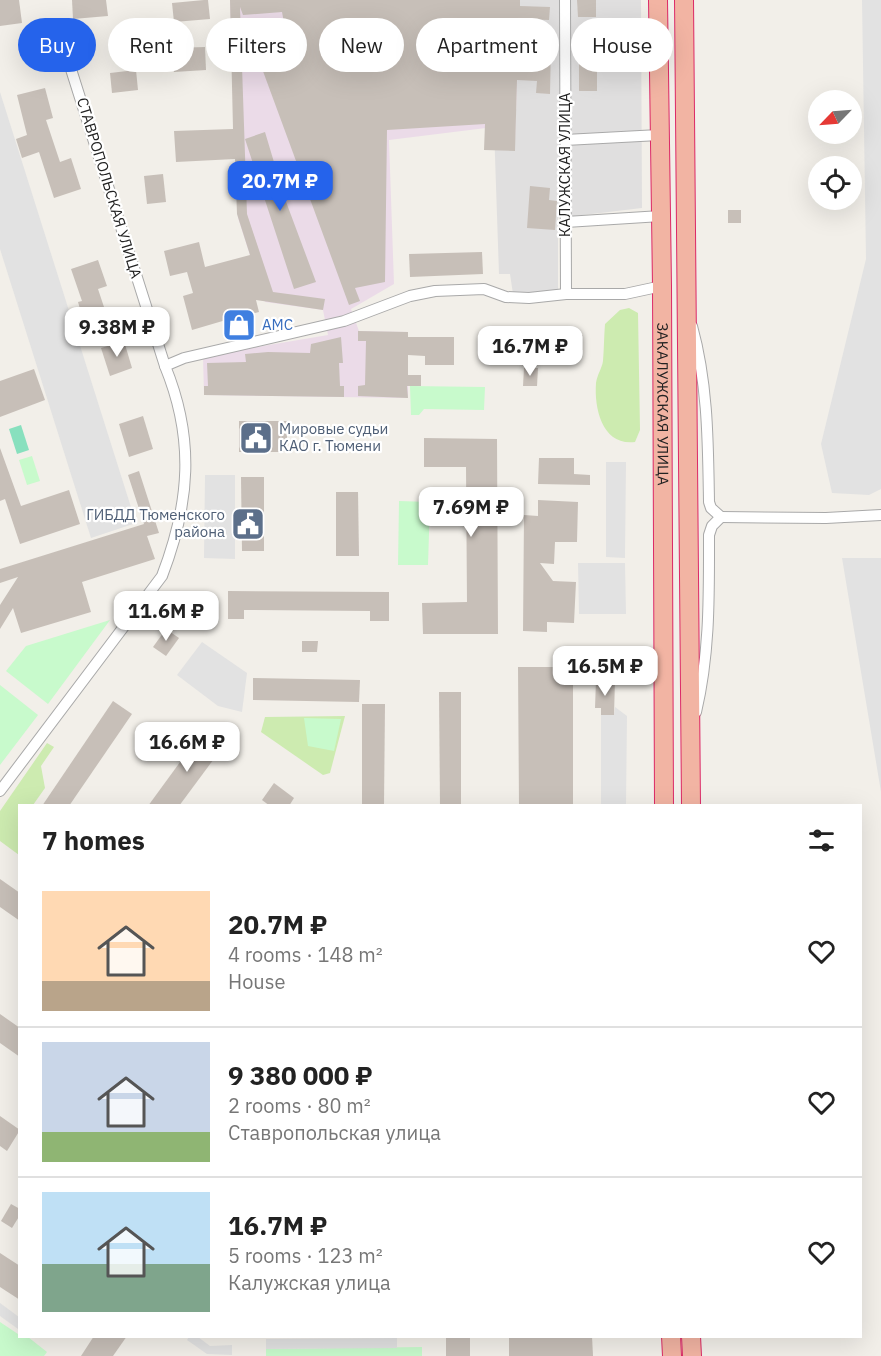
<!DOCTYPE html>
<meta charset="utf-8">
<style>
:root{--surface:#fff;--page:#f2f2f2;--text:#222;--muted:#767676;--line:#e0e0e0;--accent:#2563eb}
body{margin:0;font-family:"IBM Plex Sans",sans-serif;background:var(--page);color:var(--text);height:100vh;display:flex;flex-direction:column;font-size:22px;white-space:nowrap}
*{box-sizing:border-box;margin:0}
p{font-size:20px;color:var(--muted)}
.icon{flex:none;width:33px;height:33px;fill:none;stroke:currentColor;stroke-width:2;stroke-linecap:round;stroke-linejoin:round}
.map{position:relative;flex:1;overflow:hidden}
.side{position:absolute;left:18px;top:804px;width:844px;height:534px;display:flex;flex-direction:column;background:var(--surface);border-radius:0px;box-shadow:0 6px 24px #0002}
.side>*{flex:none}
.hud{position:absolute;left:18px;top:18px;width:846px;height:54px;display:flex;gap:12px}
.needle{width:39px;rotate:245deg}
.buttons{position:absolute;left:808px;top:90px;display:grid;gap:12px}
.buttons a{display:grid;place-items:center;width:54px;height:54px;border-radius:50%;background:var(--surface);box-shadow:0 6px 24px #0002;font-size:30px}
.price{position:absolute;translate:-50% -51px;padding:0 14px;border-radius:12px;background:#fff;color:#222;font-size:20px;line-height:39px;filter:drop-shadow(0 2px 3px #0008)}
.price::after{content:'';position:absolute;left:50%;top:36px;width:18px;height:14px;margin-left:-9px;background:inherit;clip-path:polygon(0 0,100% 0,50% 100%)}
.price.active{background:var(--accent);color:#fff}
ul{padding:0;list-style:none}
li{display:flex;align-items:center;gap:18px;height:150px;padding:0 24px}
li+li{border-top:2px solid var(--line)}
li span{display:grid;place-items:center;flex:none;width:168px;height:120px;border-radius:0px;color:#555}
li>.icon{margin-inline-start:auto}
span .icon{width:72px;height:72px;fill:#fffc;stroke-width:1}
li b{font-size:26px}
h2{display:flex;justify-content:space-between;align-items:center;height:72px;padding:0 24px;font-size:26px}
.pill{padding:0 21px;border-radius:27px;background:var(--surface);box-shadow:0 6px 24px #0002;font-size:21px;line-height:54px}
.pill.active{background:var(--accent);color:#fff}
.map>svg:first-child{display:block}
.residential{fill:#e0dfdf}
.industrial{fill:#ebdbe8}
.grass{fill:#cdebb0}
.park{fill:#c8facc}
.pitch{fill:#88e0be}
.parking{fill:#e2e2e2}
.building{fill:#c7bfb8}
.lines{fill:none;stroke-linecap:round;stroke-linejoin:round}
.minor-casing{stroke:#a9a9a9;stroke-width:12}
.trunk-casing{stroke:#dc2a67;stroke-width:20}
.minor{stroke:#fff;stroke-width:10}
.trunk{stroke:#f2b4a3;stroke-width:18}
.labels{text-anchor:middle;stroke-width:4.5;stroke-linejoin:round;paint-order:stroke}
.street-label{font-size:15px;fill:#222;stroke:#fff}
.shop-label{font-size:15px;fill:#366cbe;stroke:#fff;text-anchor:start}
.service-label{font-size:15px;fill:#4e5e75;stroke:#fff;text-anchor:start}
</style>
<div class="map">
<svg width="881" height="1356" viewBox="0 0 881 1356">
<rect width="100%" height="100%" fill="#f2efe9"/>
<polygon class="residential" points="520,0 641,0 642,208 558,218 558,291 513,294 510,274 499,274 494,127 515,139"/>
<polygon class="industrial" points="230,0 520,0 515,139 504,139 494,127 389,140 394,284 351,309 359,331 408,332 408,398 204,395 203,356 328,335 323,310 265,302 238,218"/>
<g class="grass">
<path d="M629,308l9,5 2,117 -5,12c-32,4 -41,-32 -39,-59 1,-8 6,-15 7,-22 1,-12 1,-25 2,-37l15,-14z"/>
<polygon points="345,716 330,773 323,775 261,732 265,717"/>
<polygon points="47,743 54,747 41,766 45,788 33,805 20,806 19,855 0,841 0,811"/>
</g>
<g class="park">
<polygon points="410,386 485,387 484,410 424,409 419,415 411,415"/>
<polygon points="32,456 40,481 27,485 19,460"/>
<polygon points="399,501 430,502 428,565 398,565"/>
<polygon points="110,620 48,704 6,671 26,646"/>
<polygon points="0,685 38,715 0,765"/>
<polygon points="304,718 341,719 334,751 308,746"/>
<polygon points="0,1322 18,1334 19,1332 20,1336 28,1337 47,1352 44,1356 0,1356"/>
<polygon points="422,1347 422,1356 266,1356 266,1349"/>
</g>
<polygon class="pitch" points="21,425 29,450 17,454 9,429"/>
<g class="parking">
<polygon points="862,0 881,0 881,489 869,495 832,493 821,444 866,259"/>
<polygon points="0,92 136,523 91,538 0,249"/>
<polygon points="606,462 626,462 625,558 606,557"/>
<polygon points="205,475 235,475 235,559 204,558"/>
<polygon points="842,558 881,558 881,792"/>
<polygon points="578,563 625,563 626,614 579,614"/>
<polygon points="202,642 247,673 242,712 218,706 177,675"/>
<polygon points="615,707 627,716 626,805 601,806 601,715 614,715"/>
<polygon points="0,1303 19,1317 18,1329 0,1316"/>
<polygon points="189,1337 198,1337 210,1346 232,1345 232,1355 207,1354 187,1340"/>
<polygon points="397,1338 397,1348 266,1349 266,1339"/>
</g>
<g class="building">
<polygon points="0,0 19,0 22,23 0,26"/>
<polygon points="72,0 106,0 108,16 73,19"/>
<polygon points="204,0 208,0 210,19 174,22 172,3"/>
<polygon points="230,0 520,0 520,6 550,7 549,20 520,19 519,43 551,45 550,94 536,93 537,81 517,80 515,151 484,150 485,124 387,130 385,282 355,288 360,301 349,305 253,44 285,28 282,12 243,15 240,7 247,214 273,292 325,299 323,310 256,300 259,312 247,315 251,327 229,333 226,320 192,330 183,296 193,293 187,272 170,276 164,251 199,242 205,267 250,255 237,214 235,159 176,162 174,131 233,129"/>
<polygon points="577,0 596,0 596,17 578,17"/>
<polygon points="205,47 206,70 174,72 173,48"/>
<polygon points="579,56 597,57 597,91 579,91"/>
<polygon points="136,70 138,90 112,93 110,73"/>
<polygon points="45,88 53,118 46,120 60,162 71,158 81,189 54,198 39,152 22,158 16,139 27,135 17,95"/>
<polygon points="265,132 285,199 316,282 294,289 245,139"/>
<polygon points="163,174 166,202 147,204 144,176"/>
<polygon points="530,186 550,188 549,200 557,201 555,230 527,228"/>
<rect x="728" y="210" width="13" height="13"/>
<polygon points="482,252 483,274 410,277 409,254"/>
<polygon points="98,260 107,286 98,289 109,322 86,329 78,302 82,301 71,269"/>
<polygon points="358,331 408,332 408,337 454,337 454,365 425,365 425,356 408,355 408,375 421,375 421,386 407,386 408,398 358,396 358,386 365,385 366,341 358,341"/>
<polygon points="526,331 540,331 540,334 583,335 583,350 526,350"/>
<polygon points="341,337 343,363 339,363 340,386 344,386 344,397 204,395 204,386 208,386 207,363 246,362 245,354 268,352 310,353 311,344"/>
<polygon points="124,341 132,368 110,376 101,348"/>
<polygon points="524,368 538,368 537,386 523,386"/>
<polygon points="34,369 45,400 0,417 0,381"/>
<polygon points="143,416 153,449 129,457 119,424"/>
<rect x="239" y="421" width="48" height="31"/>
<polygon points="424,438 497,439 498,634 423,634 422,603 467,602 466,467 424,467"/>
<polygon points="0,448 21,506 69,490 80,524 20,544 5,499 0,501"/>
<polygon points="539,458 574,458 574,474 590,475 590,485 538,484"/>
<polygon points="139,471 159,533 147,536 155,559 82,582 91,612 21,633 13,608 0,629 0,605 18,577 0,583 0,569 144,524 128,475"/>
<polygon points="241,477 264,477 264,551 242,551"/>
<polygon points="336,492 358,492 359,556 336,556"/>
<polygon points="538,500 578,502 577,542 555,542 554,564 540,563 553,581 576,582 574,623 547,622 547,632 523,631 524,515 538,516"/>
<polygon points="228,591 389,592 389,621 370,621 370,611 244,610 244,619 228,619"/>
<polygon points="166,629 179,638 166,656 153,647"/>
<polygon points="302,641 318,641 317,652 302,652"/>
<polygon points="554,654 585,655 585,679 573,679 573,806 519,806 518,667 554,667"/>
<polygon points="253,678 360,680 359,702 253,700"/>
<polygon points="596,680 615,680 614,715 601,715 601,708 595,708"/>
<polygon points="439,692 461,692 461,806 440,806"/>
<polygon points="113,701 132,714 69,806 42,806"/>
<polygon points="362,704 385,704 384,806 362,806"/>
<polygon points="202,732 222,748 179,806 148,806"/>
<polygon points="274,783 294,798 289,806 270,806 262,800"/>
<polygon points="0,879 20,893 20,921 0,907"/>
<polygon points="0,1014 20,1028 20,1057 0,1043"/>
<polygon points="0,1116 20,1130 7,1151 0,1146"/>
<polygon points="11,1204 20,1209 20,1215 12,1228 1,1221"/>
<polygon points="0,1253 20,1266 20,1300 0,1287"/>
<polygon points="94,1336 127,1336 113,1356 81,1356"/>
<rect x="446" y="1336" width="24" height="20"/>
<polygon points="509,1336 592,1336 593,1356 509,1356"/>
</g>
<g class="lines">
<defs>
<g id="minor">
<polyline points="565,0 566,294"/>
<polyline points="565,140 659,135"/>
<polyline points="566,222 661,216"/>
<path d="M692,326c16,58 16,116 17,176l2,6 10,9"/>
<polyline points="165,366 184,358 344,321 410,296 435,291 484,289 506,297 529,298 566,294 625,294 662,286"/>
<polyline points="721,517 826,518 881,515"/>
<path d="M696,712c14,-59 13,-117 13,-177l3,-9 9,-9"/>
<path d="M0,791l162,-215c28,-73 33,-137 3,-210l-102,-322"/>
</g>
<g id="trunk">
<path id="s1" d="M658,0l4,286 2,520"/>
<polyline points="684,0 691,806"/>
<polyline points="671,1336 672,1356"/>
<polyline points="691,1336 692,1356"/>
</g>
</defs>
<use href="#minor" class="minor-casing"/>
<use href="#trunk" class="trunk-casing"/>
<use href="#minor" class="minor"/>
<use href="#trunk" class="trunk"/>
</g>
<defs>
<symbol id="shop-square" viewBox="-11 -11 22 22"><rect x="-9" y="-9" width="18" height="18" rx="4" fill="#3f7fe0" stroke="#fff"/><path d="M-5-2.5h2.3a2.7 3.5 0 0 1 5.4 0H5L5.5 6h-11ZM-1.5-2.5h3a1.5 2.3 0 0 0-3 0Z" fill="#fff"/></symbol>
<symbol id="civic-square" viewBox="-11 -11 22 22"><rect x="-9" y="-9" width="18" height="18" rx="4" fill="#5c6f8a" stroke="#fff"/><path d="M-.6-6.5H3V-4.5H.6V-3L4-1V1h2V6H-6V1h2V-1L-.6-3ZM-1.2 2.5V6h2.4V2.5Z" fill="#fff"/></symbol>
</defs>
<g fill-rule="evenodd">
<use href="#shop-square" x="220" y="306" width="38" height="38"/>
<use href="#civic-square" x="237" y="419" width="38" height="38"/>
<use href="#civic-square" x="229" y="505" width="38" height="38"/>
</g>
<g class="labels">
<g class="street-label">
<text transform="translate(565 165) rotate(-90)" y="5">КАЛУЖСКАЯ УЛИЦА</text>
<text transform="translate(109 188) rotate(73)" y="5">СТАВРОПОЛЬСКАЯ УЛИЦА</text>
<text dy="5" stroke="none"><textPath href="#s1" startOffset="404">ЗАКАЛУЖСКАЯ УЛИЦА</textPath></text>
</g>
<g class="shop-label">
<text x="262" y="330">АМС</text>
</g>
<g class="service-label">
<text x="279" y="434">Мировые судьи<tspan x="279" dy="17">КАО г. Тюмени</tspan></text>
<text x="225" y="520" text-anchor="end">ГИБДД Тюменского<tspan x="225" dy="17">района</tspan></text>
</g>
</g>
</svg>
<div class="buttons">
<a><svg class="needle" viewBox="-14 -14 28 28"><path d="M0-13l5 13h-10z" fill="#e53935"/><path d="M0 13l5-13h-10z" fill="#767676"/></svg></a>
<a><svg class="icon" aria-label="locate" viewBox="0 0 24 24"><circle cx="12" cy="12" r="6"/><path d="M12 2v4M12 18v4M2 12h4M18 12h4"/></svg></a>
</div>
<b class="price active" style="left:280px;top:212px">20.7M ₽</b>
<b class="price" style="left:117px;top:358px">9.38M ₽</b>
<b class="price" style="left:530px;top:377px">16.7M ₽</b>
<b class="price" style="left:471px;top:538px">7.69M ₽</b>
<b class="price" style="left:166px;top:642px">11.6M ₽</b>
<b class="price" style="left:605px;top:697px">16.5M ₽</b>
<b class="price" style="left:187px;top:773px">16.6M ₽</b>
<div class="hud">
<a class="pill active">Buy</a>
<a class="pill">Rent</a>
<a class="pill">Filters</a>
<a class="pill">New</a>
<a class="pill">Apartment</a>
<a class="pill">House</a>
</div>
<section class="side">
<h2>7 homes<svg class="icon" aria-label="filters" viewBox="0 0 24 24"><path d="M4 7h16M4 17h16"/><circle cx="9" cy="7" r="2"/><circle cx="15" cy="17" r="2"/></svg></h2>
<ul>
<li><span style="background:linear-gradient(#ffd9b3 75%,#b9a48a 0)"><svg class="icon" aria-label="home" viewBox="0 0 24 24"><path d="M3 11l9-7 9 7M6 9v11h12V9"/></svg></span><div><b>20.7M ₽</b><p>4 rooms · 148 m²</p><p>House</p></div><svg class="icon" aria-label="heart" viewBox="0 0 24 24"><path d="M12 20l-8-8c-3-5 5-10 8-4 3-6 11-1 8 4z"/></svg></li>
<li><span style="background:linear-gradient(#c9d6e8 75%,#8fb573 0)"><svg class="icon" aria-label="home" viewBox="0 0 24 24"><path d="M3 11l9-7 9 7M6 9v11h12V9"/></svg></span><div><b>9 380 000 ₽</b><p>2 rooms · 80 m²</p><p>Ставропольская улица</p></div><svg class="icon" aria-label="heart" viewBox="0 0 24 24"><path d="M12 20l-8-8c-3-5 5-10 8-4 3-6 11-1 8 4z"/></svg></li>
<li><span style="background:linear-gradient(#bfe0f5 60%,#7fa58c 0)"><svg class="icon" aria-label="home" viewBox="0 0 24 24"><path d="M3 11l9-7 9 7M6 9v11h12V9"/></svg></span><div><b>16.7M ₽</b><p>5 rooms · 123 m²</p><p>Калужская улица</p></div><svg class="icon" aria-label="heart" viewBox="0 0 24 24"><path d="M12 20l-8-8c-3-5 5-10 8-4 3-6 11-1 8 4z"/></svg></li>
</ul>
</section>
</div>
